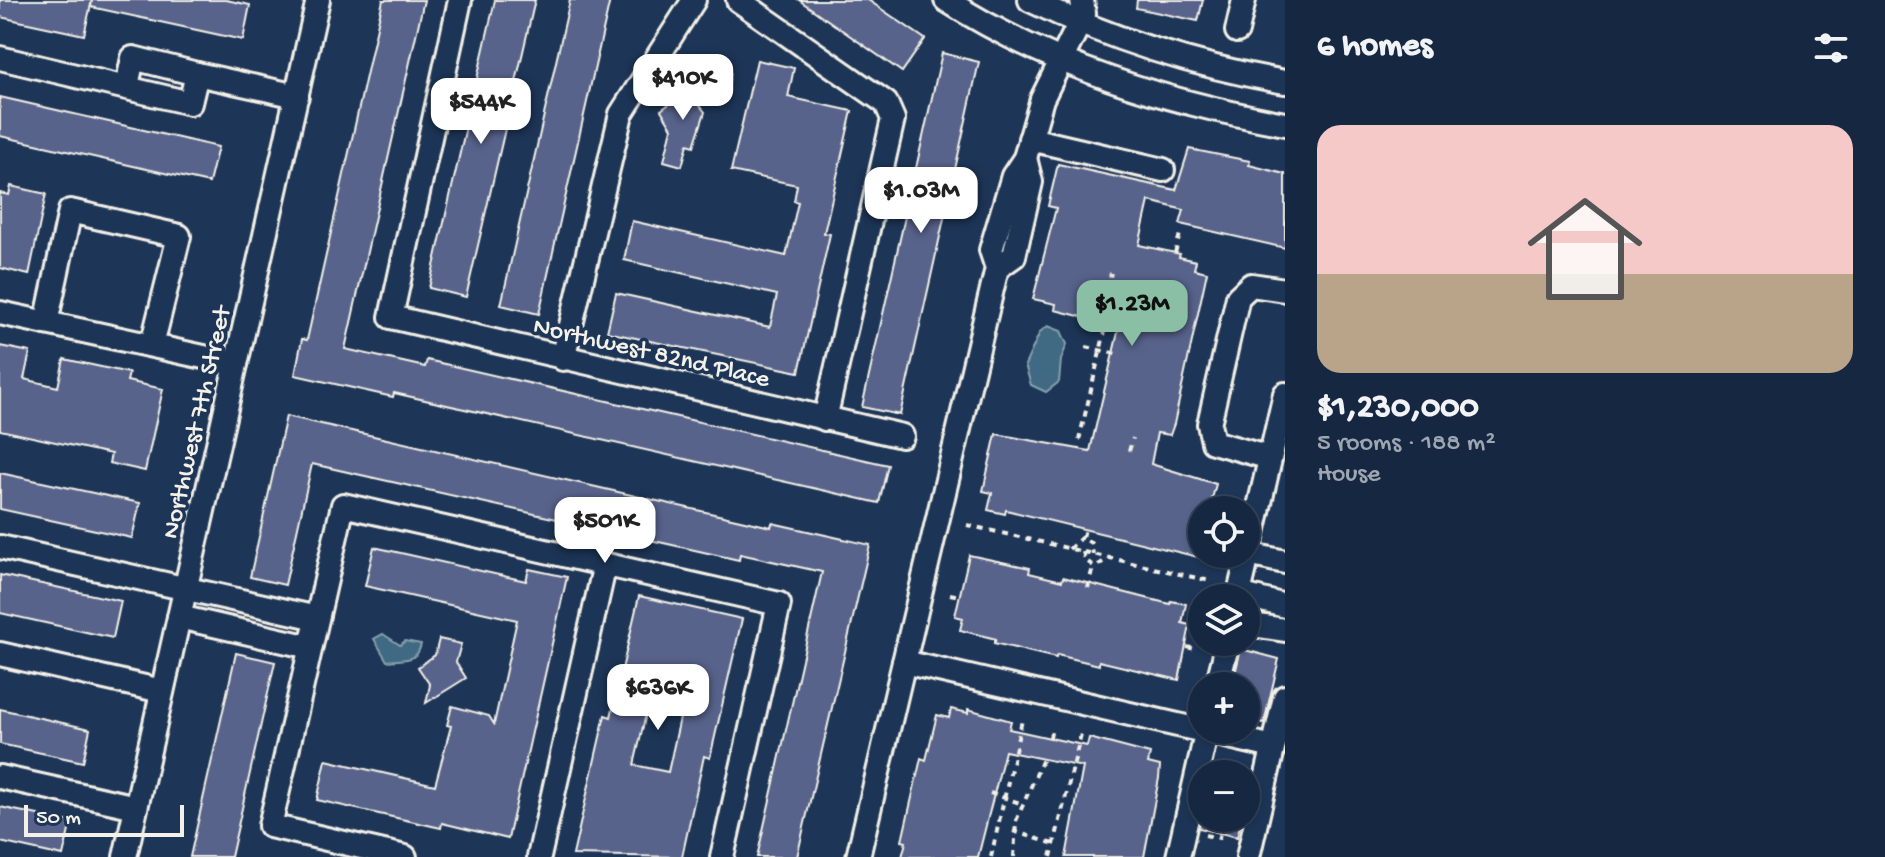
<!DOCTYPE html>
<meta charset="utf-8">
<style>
:root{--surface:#162841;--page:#1f3048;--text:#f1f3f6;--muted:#9ea6b1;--line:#35445a;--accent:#8abfa5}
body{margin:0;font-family:"Gochi Hand",sans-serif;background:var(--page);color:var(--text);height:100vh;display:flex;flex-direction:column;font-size:30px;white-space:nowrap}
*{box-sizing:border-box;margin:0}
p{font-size:26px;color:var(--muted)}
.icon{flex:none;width:44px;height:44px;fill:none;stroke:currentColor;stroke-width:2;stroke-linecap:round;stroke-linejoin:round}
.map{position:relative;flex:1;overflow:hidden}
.details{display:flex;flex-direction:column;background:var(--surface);width:600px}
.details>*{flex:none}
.fabs{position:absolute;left:1188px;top:496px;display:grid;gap:16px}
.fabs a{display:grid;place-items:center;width:72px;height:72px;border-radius:50%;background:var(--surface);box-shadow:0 2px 6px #0004,0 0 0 2px var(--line);font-size:40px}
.scale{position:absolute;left:24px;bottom:20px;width:160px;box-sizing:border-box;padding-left:8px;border:4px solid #f4f1e8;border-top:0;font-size:22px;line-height:28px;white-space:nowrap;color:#f4f1e8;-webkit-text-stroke:6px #1d3557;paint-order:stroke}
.price{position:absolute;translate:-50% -68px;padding:0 18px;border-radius:16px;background:#fff;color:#222;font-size:26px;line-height:52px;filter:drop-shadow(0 2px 4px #0008)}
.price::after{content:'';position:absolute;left:50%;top:48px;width:24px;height:18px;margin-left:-12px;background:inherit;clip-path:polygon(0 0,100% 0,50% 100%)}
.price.active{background:var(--accent);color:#111}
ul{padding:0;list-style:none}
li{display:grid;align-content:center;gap:16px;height:424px;padding:0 32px}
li+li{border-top:2px solid var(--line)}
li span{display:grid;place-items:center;height:248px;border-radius:24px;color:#555}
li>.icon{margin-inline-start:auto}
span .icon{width:144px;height:144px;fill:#fffc;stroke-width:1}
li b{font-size:34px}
h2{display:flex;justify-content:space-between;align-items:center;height:96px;padding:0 32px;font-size:34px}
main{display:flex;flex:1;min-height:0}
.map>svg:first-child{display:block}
.water{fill:#3f6b83;stroke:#87a1ab;stroke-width:2}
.building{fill:#58648c;stroke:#f4f1e8;stroke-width:2;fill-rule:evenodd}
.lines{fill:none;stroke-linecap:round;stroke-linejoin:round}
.minor-casing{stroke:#f4f1e8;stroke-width:28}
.path{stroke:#f4f1e8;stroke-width:4;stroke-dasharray:6 6;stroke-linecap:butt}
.minor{stroke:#1d3557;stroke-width:22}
.labels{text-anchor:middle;stroke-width:7;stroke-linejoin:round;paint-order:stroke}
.street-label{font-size:26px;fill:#f4f1e8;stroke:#1d3557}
</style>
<main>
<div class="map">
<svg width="1285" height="857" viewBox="0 0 1285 857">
<rect width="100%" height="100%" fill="#1d3557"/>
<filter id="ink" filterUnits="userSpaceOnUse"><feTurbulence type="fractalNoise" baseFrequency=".0125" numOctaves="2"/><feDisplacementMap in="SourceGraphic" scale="16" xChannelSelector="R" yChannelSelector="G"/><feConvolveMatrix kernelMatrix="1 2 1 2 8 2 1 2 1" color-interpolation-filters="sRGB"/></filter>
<g filter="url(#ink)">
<g class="water">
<polygon points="719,54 731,74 725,95 714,104 705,100 714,74 709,62"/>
<polygon points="1048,326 1061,331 1067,344 1061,360 1059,382 1046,392 1031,385 1025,365 1040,332"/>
<path d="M383,634l17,11 5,-4 16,3c-4,20 -19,14 -34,17l-13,-22z"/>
</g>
<g class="building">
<polygon points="0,0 92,0 84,35 0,17"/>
<polygon points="92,0 226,0 250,5 243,40 91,7"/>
<polygon points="383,0 424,0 345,349 425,367 427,360 888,465 879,503 394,393 393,397 295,375 302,339 307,340"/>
<polygon points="495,0 535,0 466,297 429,288"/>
<polygon points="570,0 610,0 539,314 501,305"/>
<polygon points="799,0 868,0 925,39 902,72"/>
<polygon points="1137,0 1203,0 1198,21 1136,8"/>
<polygon points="942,53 979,62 900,415 862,407"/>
<polygon points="757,60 794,68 788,97 852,111 824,233 830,234 799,372 607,332 616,293 770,327 777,295 624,260 632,221 786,256 798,202 794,201 797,185 731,171"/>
<polygon points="683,79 701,84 697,102 705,112 694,146 688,144 682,166 664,161 672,128 661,110 678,98"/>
<polygon points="0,97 218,147 209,183 0,136"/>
<polygon points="1189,149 1250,161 1249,165 1285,174 1285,248 1180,224 1184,210 1149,201 1139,245 1180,254 1179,257 1196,261 1194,269 1207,272 1174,424 1170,435 1157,433 1151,464 1216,484 1209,510 1202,510 1202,558 1006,510 1005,514 988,510 992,493 983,491 996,434 1090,451 1127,294 1094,288 1087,318 1055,310 1056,304 1033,299 1056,208 1048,206 1058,164 1176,190"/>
<polygon points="11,186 46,194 29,275 0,268 0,193 9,195"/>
<polygon points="0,346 30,352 24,379 58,387 64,359 129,373 127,381 163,389 145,471 109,463 111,454 0,430"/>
<polygon points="286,416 771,527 772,523 870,545 797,857 757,857 822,572 740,554 739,560 312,464 285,585 250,577"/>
<polygon points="0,473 140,503 132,538 0,509"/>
<polygon points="374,547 526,581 529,569 567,577 508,839 442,823 441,828 317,800 326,760 435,785 451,726 447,725 452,706 489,716 494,724 517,620 365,586"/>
<polygon points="969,555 1030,568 1029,573 1062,581 1063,577 1170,604 1171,601 1186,604 1182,623 1190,625 1179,680 1099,661 1099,665 1057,655 1056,658 994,643 996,639 960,630 963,618 955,616"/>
<polygon points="0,575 121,601 113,638 0,613"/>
<path d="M639,596l103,23 -32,139 -6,-2 -22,101 -109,-2 32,-140 6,2zM649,701l33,8 -14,63 -34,-7z"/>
<polygon points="439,639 461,644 456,662 466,678 426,703 430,685 418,667 435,655"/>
<polygon points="1241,649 1279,659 1264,723 1246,719 1246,686 1232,686"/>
<polygon points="236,653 275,662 231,857 190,857"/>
<polygon points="0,709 90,729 83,762 0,744"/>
<polygon points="951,709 968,713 968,709 1011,721 1009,729 1087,746 1089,738 1150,754 1148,763 1160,766 1159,778 1144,857 1066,857 1083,767 1005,751 978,857 902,857 906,842 902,841 921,758 926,760 937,715 949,718"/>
<polygon points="0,807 71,822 63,856 0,842"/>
<polygon points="1201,818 1242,818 1237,837 1199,828"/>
</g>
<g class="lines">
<defs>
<g id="minor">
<polyline points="460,0 391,317 902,436"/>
<polyline points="738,0 886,103 893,119 825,419"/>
<path d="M946,0c103,66 220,102 339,124"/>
<path d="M1030,0c82,40 166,66 255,82"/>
<polyline points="1237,31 1244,0"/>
<polyline points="0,58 190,103 197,74 297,96"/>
<polyline points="127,86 133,58 197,74"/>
<polyline points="1030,139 1163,170"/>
<polyline points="997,268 1014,256 1031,182 1025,158"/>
<polyline points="0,313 236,364"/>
<polyline points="46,323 70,211 179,236 152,345"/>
<polyline points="563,359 621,114 694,0"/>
<polyline points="1270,458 1213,442 1209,424 1238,297 1251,285 1285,290"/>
<polyline points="0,547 317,618"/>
<polyline points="1248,554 1285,562"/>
<polyline points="1239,594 1285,606"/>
<polyline points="1238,598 1285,394"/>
<polyline points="179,617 310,647"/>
<polyline points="1246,624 1285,630"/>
<polyline points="0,654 162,691"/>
<polyline points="904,662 1273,747"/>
<polyline points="1217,686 1228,642"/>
<polyline points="0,777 136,807"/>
<polyline points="125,857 318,0"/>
<polyline points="405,857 270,826 343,505 779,604 722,857"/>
<polyline points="539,857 605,564"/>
<polyline points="858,857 997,268 991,250 1013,176 1025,158 1042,99 1084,14 1082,0"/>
<polyline points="1178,857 1207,730"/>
<polyline points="1248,857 1285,697"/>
</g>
</defs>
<use href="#minor" class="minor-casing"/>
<g class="path">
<polyline points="1175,253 1180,234"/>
<polyline points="1086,347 1117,354"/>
<polyline points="1079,440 1111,306 1107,289 1111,273"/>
<polyline points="1129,451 1133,438"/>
<polyline points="967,525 1210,581"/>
<polyline points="1083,537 1085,529"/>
<polyline points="1069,549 1082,537 1091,543 1093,554"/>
<polyline points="1083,552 1085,560 1095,567 1109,558"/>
<polyline points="1088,588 1093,566"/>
<polyline points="950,594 959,596"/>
<polyline points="1187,647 1195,649"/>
<polyline points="1050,738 1052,727"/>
<polyline points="990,793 1023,804"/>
<polyline points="1013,831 1054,844"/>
<polyline points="1205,835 1219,838 1220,833"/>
<polyline points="991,857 1022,720"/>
<polyline points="1014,857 1016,821 1043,759"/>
<polyline points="1051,857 1081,734"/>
</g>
<use href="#minor" class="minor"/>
</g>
</g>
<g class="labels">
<g class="street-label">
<text transform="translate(652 350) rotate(13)" y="9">Northwest 82nd Place</text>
<text transform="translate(194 422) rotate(-77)" y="9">Northwest 7th Street</text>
</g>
</g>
</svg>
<div class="fabs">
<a><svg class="icon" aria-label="locate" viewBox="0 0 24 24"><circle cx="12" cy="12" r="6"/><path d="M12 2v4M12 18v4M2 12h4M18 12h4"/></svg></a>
<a><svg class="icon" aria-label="layers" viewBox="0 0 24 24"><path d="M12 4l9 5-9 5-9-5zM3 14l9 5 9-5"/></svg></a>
<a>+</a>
<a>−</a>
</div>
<div class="scale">50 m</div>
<b class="price" style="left:683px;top:122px">$410K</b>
<b class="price" style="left:481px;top:146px">$544K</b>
<b class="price" style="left:921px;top:235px">$1.03M</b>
<b class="price active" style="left:1132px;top:348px">$1.23M</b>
<b class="price" style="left:605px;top:565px">$501K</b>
<b class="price" style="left:658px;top:732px">$636K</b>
</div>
<section class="details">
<h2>6 homes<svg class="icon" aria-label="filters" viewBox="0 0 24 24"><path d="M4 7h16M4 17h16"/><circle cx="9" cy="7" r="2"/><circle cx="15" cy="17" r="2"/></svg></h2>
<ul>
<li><span style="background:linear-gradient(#f6c9c9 60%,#b9a48a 0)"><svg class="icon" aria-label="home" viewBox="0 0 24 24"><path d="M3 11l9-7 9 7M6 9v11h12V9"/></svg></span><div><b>$1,230,000</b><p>5 rooms · 188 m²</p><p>House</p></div></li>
</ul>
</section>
</main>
